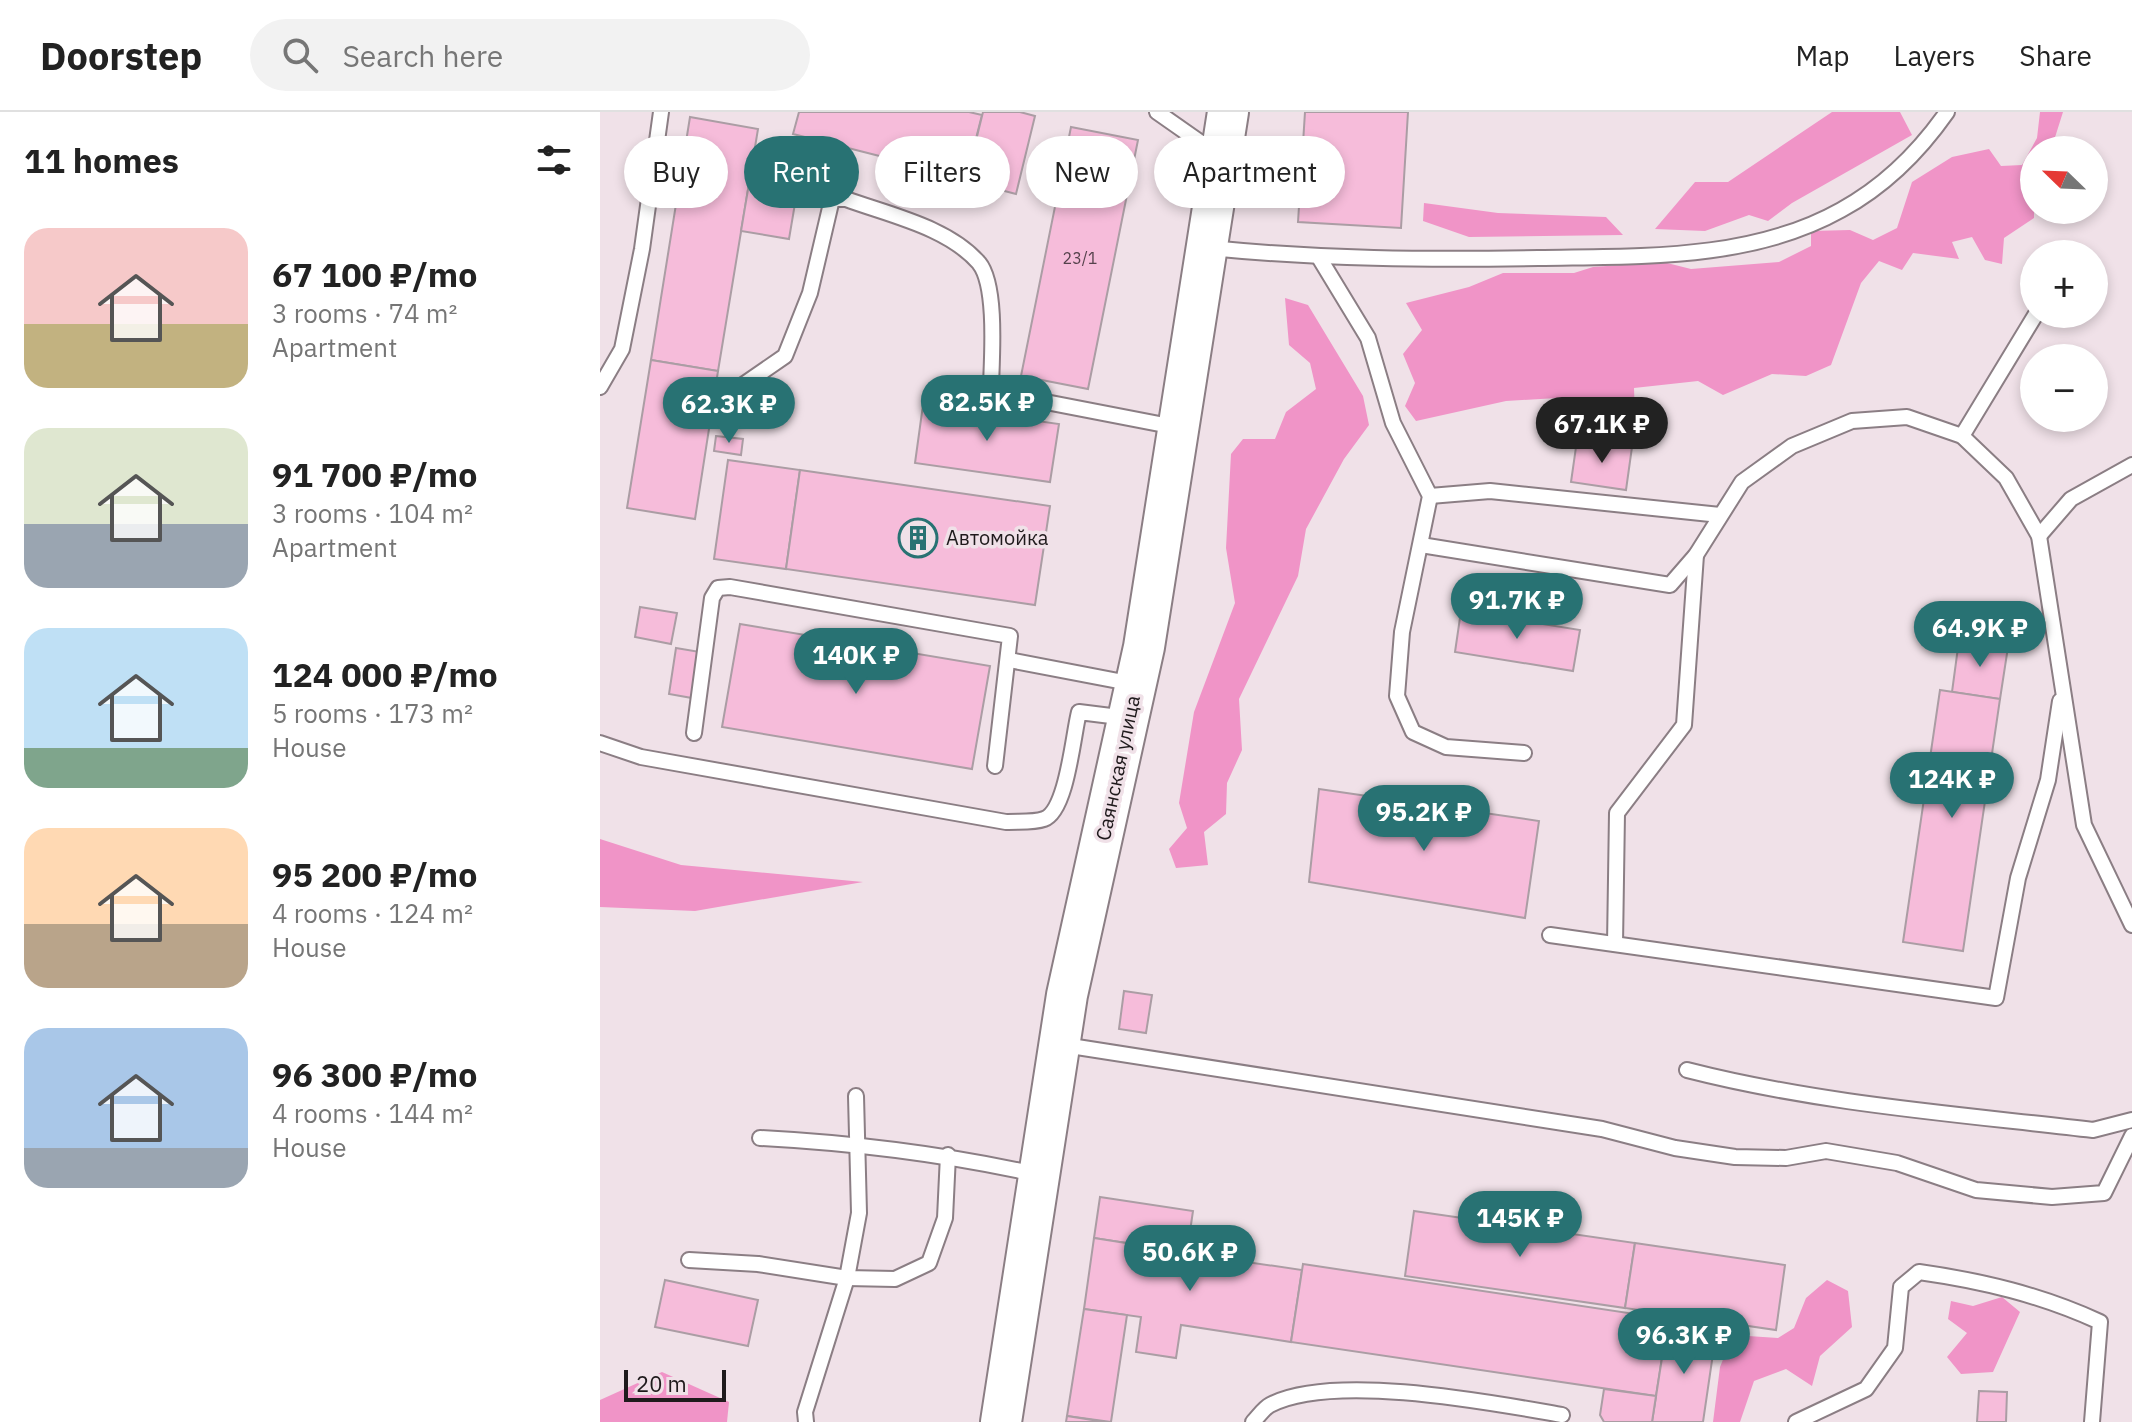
<!DOCTYPE html>
<meta charset="utf-8">
<style>
:root{--surface:#fff;--page:#f2f2f2;--text:#222;--muted:#767676;--line:#e0e0e0;--accent:#287273}
body{margin:0;font-family:"IBM Plex Sans",sans-serif;background:var(--page);color:var(--text);height:100vh;display:flex;flex-direction:column;font-size:30px;white-space:nowrap}
*{box-sizing:border-box;margin:0}
p{font-size:26px;color:var(--muted)}
.icon{flex:none;width:44px;height:44px;fill:none;stroke:currentColor;stroke-width:2;stroke-linecap:round;stroke-linejoin:round}
.map{position:relative;flex:1;overflow:hidden}
.side{display:flex;flex-direction:column;background:var(--surface);width:600px}
.side>*{flex:none}
.guide{position:absolute;left:24px;top:24px;width:760px;height:72px;display:flex;gap:16px}
.needle{width:52px;rotate:293deg}
.tools{position:absolute;left:1420px;top:24px;display:grid;gap:16px}
.tools a{display:grid;place-items:center;width:88px;height:88px;border-radius:50%;background:var(--surface);box-shadow:0 4px 12px #0003;font-size:40px}
.scale{position:absolute;left:24px;bottom:20px;width:102px;box-sizing:border-box;padding-left:8px;border:4px solid #1f1a1c;border-top:0;font-size:22px;line-height:28px;white-space:nowrap;color:#1f1a1c;-webkit-text-stroke:6px #f0e1e8;paint-order:stroke}
.price{position:absolute;translate:-50% -68px;padding:0 18px;border-radius:28px;background:var(--accent);color:#fff;font-size:26px;line-height:52px;filter:drop-shadow(0 2px 4px #0008)}
.price::after{content:'';position:absolute;left:50%;top:48px;width:24px;height:18px;margin-left:-12px;background:inherit;clip-path:polygon(0 0,100% 0,50% 100%)}
.price.selected{background:#222;color:#fff}
ul{padding:0;list-style:none}
li{display:flex;align-items:center;gap:24px;height:200px;padding:0 24px}
li span{display:grid;place-items:center;flex:none;width:224px;height:160px;border-radius:24px;color:#555}
li>.icon{margin-inline-start:auto}
span .icon{width:96px;height:96px;fill:#fffc;stroke-width:1}
li b{font-size:34px}
h2{display:flex;justify-content:space-between;align-items:center;height:96px;padding:0 24px;font-size:34px}
.chip{padding:0 28px;border-radius:36px;background:var(--surface);box-shadow:0 4px 12px #0003;font-size:28px;line-height:72px}
.chip.selected{background:var(--accent);color:#fff}
header{display:flex;align-items:center;gap:48px;box-sizing:border-box;height:112px;padding:0 40px;background:var(--surface);border-bottom:2px solid var(--line)}
header strong{font-size:38px}
nav{display:flex;gap:44px;margin-inline-start:auto;font-size:28px}
.search{width:560px;height:72px;background:var(--page);display:flex;align-items:center;gap:20px;box-sizing:border-box;padding:0 28px;border-radius:44px;color:var(--muted);font-size:30px}
main{display:flex;flex:1;min-height:0}
.map>svg:first-child{display:block}
.forest{fill:#f094c7}
.building{fill:#f6bcda;stroke:#ab9da4;stroke-width:2}
.lines{fill:none;stroke-linecap:round;stroke-linejoin:round}
.lane-casing{stroke:#8b7e84;stroke-width:18}
.secondary-casing{stroke:#8b7e84;stroke-width:44}
.lane{stroke:#fff;stroke-width:14}
.secondary{stroke:#fff;stroke-width:40}
.labels{text-anchor:middle;stroke-width:7;stroke-linejoin:round;paint-order:stroke}
.number-label{font-size:16px;fill:#55424c}
.poi-label{font-size:20px;fill:#1f1a1c;stroke:#f0e1e8;text-anchor:start}
.street-label{font-size:20px;fill:#1f1a1c;stroke:#f0e1e8}
</style>
<header>
<strong>Doorstep</strong>
<div class="search"><svg class="icon" aria-label="search" viewBox="0 0 24 24"><circle cx="10" cy="10" r="6"/><path d="M15 15l6 6"/></svg>Search here</div>
<nav><a>Map</a><a>Layers</a><a>Share</a></nav>
</header>
<main>
<section class="side">
<h2>11 homes<svg class="icon" aria-label="filters" viewBox="0 0 24 24"><path d="M4 7h16M4 17h16"/><circle cx="9" cy="7" r="2"/><circle cx="15" cy="17" r="2"/></svg></h2>
<ul>
<li><span style="background:linear-gradient(#f6c9c9 60%,#c2b280 0)"><svg class="icon" aria-label="home" viewBox="0 0 24 24"><path d="M3 11l9-7 9 7M6 9v11h12V9"/></svg></span><div><b>67 100 ₽/mo</b><p>3 rooms · 74 m²</p><p>Apartment</p></div></li>
<li><span style="background:linear-gradient(#dfe7d0 60%,#9aa5b1 0)"><svg class="icon" aria-label="home" viewBox="0 0 24 24"><path d="M3 11l9-7 9 7M6 9v11h12V9"/></svg></span><div><b>91 700 ₽/mo</b><p>3 rooms · 104 m²</p><p>Apartment</p></div></li>
<li><span style="background:linear-gradient(#bfe0f5 75%,#7fa58c 0)"><svg class="icon" aria-label="home" viewBox="0 0 24 24"><path d="M3 11l9-7 9 7M6 9v11h12V9"/></svg></span><div><b>124 000 ₽/mo</b><p>5 rooms · 173 m²</p><p>House</p></div></li>
<li><span style="background:linear-gradient(#ffd9b3 60%,#b9a48a 0)"><svg class="icon" aria-label="home" viewBox="0 0 24 24"><path d="M3 11l9-7 9 7M6 9v11h12V9"/></svg></span><div><b>95 200 ₽/mo</b><p>4 rooms · 124 m²</p><p>House</p></div></li>
<li><span style="background:linear-gradient(#a9c7e8 75%,#9aa5b1 0)"><svg class="icon" aria-label="home" viewBox="0 0 24 24"><path d="M3 11l9-7 9 7M6 9v11h12V9"/></svg></span><div><b>96 300 ₽/mo</b><p>4 rooms · 144 m²</p><p>House</p></div></li>
</ul>
</section>
<div class="map">
<svg width="1532" height="1310" viewBox="0 0 1532 1310">
<rect width="100%" height="100%" fill="#f0e1e8"/>
<g class="forest">
<polygon points="1232,0 1300,0 1312,23 1192,91 1168,109 1149,103 1105,119 1055,117 1095,70 1128,70"/>
<polygon points="1440,0 1463,0 1451,38 1434,38 1434,106 1404,126 1402,152 1385,148 1372,125 1352,130 1359,147 1313,141 1302,158 1279,149 1261,171 1231,253 1206,264 1172,262 1123,283 1098,269 1034,276 1035,305 957,286 906,289 816,309 805,294 815,271 803,242 822,218 806,191 869,175 903,161 974,161 993,155 1063,150 1091,157 1179,150 1211,134 1211,119 1250,118 1273,128 1297,116 1312,70 1352,45 1389,37 1401,54 1422,53 1437,26"/>
<polygon points="824,91 898,101 1006,105 1023,123 869,125 823,109"/>
<polygon points="685,186 708,193 763,284 769,313 744,347 706,417 698,464 639,587 642,638 627,671 626,702 604,720 608,753 576,756 569,737 587,716 579,691 594,600 635,491 626,436 631,342 643,327 675,327 686,300 716,277 710,251 689,233"/>
<polygon points="0,727 81,753 263,770 95,799 0,795"/>
<polygon points="1227,1168 1248,1179 1252,1215 1220,1244 1212,1274 1186,1257 1154,1269 1140,1310 1113,1310 1120,1255 1133,1223 1178,1226 1194,1216 1206,1186"/>
<polygon points="1402,1185 1420,1200 1393,1260 1361,1262 1347,1245 1367,1221 1348,1207 1351,1189 1373,1194"/>
<polygon points="62,1260 129,1290 127,1310 0,1310 0,1288"/>
</g>
<g class="building">
<polygon points="199,0 369,0 382,3 366,66 193,22"/>
<polygon points="383,0 420,0 435,4 416,82 366,69"/>
<polygon points="705,0 808,0 801,116 698,110"/>
<polygon points="90,5 158,17 118,259 51,248"/>
<polygon points="471,15 538,28 488,277 421,264"/>
<polygon points="155,36 203,44 189,127 141,119"/>
<polygon points="51,248 118,259 95,407 27,396"/>
<polygon points="323,293 459,312 450,370 315,351"/>
<polygon points="116,324 143,327 141,343 114,339"/>
<polygon points="977,328 1032,335 1026,378 971,370"/>
<polygon points="128,348 200,358 186,457 114,447"/>
<polygon points="200,358 450,394 435,493 186,457"/>
<polygon points="40,495 77,501 71,532 35,525"/>
<polygon points="861,499 980,518 973,559 855,540"/>
<polygon points="140,512 390,554 372,657 122,615"/>
<polygon points="1359,528 1408,535 1400,587 1352,580"/>
<polygon points="76,536 100,540 92,586 69,582"/>
<polygon points="1340,578 1400,587 1363,839 1303,830"/>
<polygon points="719,677 939,709 925,806 709,770"/>
<polygon points="524,879 552,883 546,921 519,917"/>
<polygon points="500,1085 593,1099 588,1133 554,1127 552,1135 494,1126"/>
<polygon points="814,1099 1035,1131 1025,1196 805,1164"/>
<polygon points="494,1126 552,1135 554,1127 588,1133 593,1133 592,1142 702,1158 691,1230 581,1213 576,1246 536,1240 541,1205 484,1197"/>
<polygon points="1035,1131 1185,1153 1176,1218 1025,1196"/>
<polygon points="703,1152 1068,1207 1056,1284 691,1230"/>
<polygon points="65,1168 158,1188 148,1234 55,1215"/>
<polygon points="484,1197 527,1203 511,1310 467,1304"/>
<polygon points="1067,1214 1116,1221 1103,1310 1052,1310"/>
<polygon points="1004,1277 1056,1284 1052,1310 1004,1310 1000,1303"/>
<polygon points="1379,1279 1407,1280 1406,1310 1377,1310"/>
<polygon points="467,1304 505,1310 466,1310"/>
</g>
<g class="lines">
<defs>
<g id="lane">
<polyline points="557,0 617,42"/>
<path d="M610,136c110,11 217,12 328,10 100,-2 212,3 303,-48 44,-24 78,-58 106,-98"/>
<polyline points="720,147 768,226 793,311 830,384 802,520 797,584 813,620 846,635 924,641"/>
<path d="M143,273l42,-29 25,-63 22,-94h14c43,16 102,28 133,64 18,22 13,93 12,122l29,12 155,30"/>
<polyline points="0,275 22,237 42,137 61,0"/>
<polyline points="1362,324 1436,202"/>
<polyline points="830,384 890,379 1120,403"/>
<polyline points="1439,424 1471,387 1532,353"/>
<polyline points="821,433 1070,473 1096,443 1142,370 1192,334 1252,309 1307,305 1362,324 1406,366 1439,424 1484,713 1532,813"/>
<polyline points="409,548 534,572"/>
<polyline points="94,621 112,486 118,476 130,475 410,524 395,654"/>
<path d="M0,631l41,14 365,65c11,-1 27,1 38,-3 23,-8 29,-84 35,-107l48,6"/>
<polyline points="950,823 1396,886 1418,766 1448,668 1460,589"/>
<polyline points="1015,832 1017,701 1084,613 1096,443"/>
<polyline points="464,933 1002,1017 1075,1036 1135,1045 1186,1046 1226,1039 1297,1051 1376,1078 1452,1085 1504,1081 1532,1024"/>
<path d="M1087,958c133,34 270,44 406,60l39,-10"/>
<path d="M160,1026c94,5 183,16 275,36"/>
<polyline points="89,1148 158,1152 247,1166 295,1167 329,1151 345,1106 348,1043"/>
<polyline points="206,1310 205,1300 247,1166 259,1101 256,984"/>
<path d="M653,1310c5,-5 11,-14 17,-17 63,-33 223,-2 292,10"/>
<path d="M1196,1310l70,-33 29,-41 6,-61 18,-15c64,9 122,23 181,50l-8,100"/>
</g>
<polyline id="secondary" points="401,1310 467,883 544,535 628,0"/>
</defs>
<use href="#lane" class="lane-casing"/>
<use href="#secondary" class="secondary-casing"/>
<use href="#lane" class="lane"/>
<use href="#secondary" class="secondary"/>
</g>
<defs>
<symbol id="building-ring" viewBox="-11 -11 22 22"><circle r="9.5" fill="#f0e1e8" stroke="#287273" stroke-width="1.5"/><path d="M-4-6H4V6H1V3H-1V6H-4ZM-2.5-4.3h1.7v1.8h-1.7ZM.8-4.3h1.7v1.8H.8ZM-2.5-1h1.7V.8h-1.7ZM.8-1h1.7V.8H.8Z" fill="#287273"/></symbol>
</defs>
<g fill-rule="evenodd">
<use href="#building-ring" x="296" y="404" width="44" height="44"/>
</g>
<g class="labels">
<g class="number-label">
<text x="480" y="152">23/1</text>
</g>
<g class="poi-label">
<text x="346" y="433">Автомойка</text>
</g>
<g class="street-label">
<text transform="translate(518 656) rotate(-78)" y="7">Саянская улица</text>
</g>
</g>
</svg>
<div class="tools">
<a><svg class="needle" viewBox="-14 -14 28 28"><path d="M0-13l5 13h-10z" fill="#e53935"/><path d="M0 13l5-13h-10z" fill="#767676"/></svg></a>
<a>+</a>
<a>−</a>
</div>
<div class="scale">20 m</div>
<b class="price" style="left:387px;top:331px">82.5K ₽</b>
<b class="price" style="left:129px;top:333px">62.3K ₽</b>
<b class="price selected" style="left:1002px;top:353px">67.1K ₽</b>
<b class="price" style="left:917px;top:529px">91.7K ₽</b>
<b class="price" style="left:1380px;top:557px">64.9K ₽</b>
<b class="price" style="left:256px;top:584px">140K ₽</b>
<b class="price" style="left:1352px;top:708px">124K ₽</b>
<b class="price" style="left:824px;top:741px">95.2K ₽</b>
<b class="price" style="left:920px;top:1147px">145K ₽</b>
<b class="price" style="left:590px;top:1181px">50.6K ₽</b>
<b class="price" style="left:1084px;top:1264px">96.3K ₽</b>
<div class="guide">
<a class="chip">Buy</a>
<a class="chip selected">Rent</a>
<a class="chip">Filters</a>
<a class="chip">New</a>
<a class="chip">Apartment</a>
</div>
</div>
</main>
